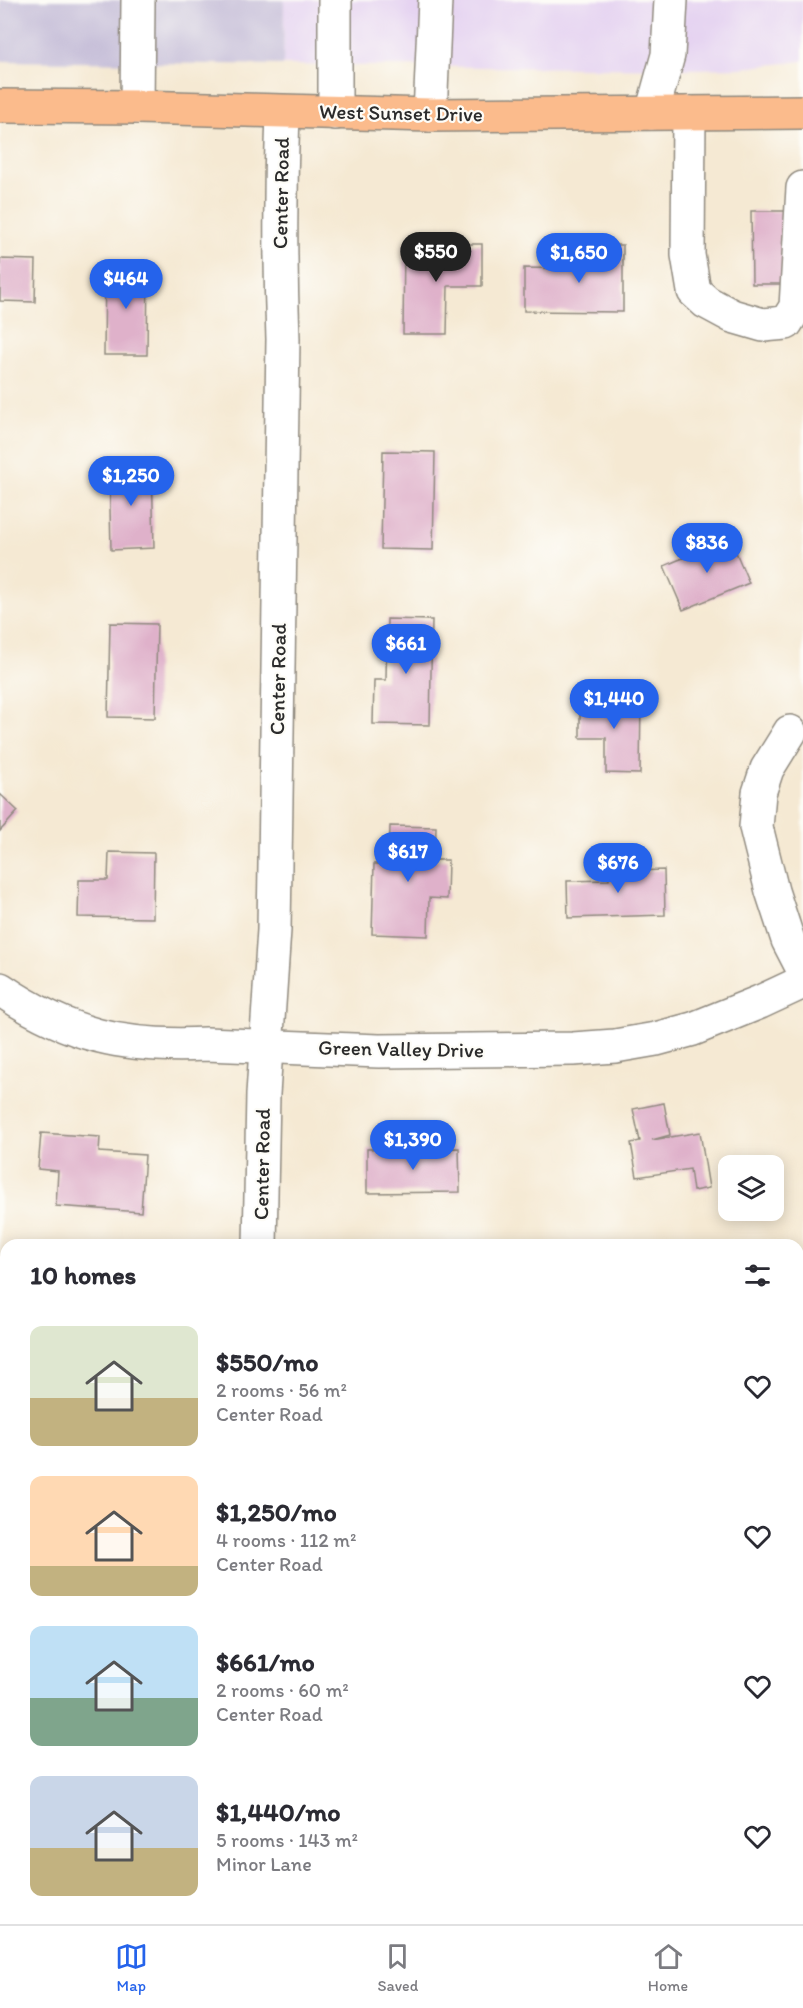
<!DOCTYPE html>
<meta charset="utf-8">
<style>
:root{--surface:#fff;--page:#f2f2f3;--text:#2b2b33;--muted:#7c7c81;--line:#e1e1e2;--accent:#2563eb}
body{margin:0;font-family:Itim,sans-serif;background:var(--page);color:var(--text);height:100vh;display:flex;flex-direction:column;font-size:22px;white-space:nowrap}
*{box-sizing:border-box;margin:0}
p{font-size:20px;color:var(--muted)}
.icon{flex:none;width:33px;height:33px;fill:none;stroke:currentColor;stroke-width:2;stroke-linecap:round;stroke-linejoin:round}
.map{position:relative;flex:1;overflow:hidden}
.side{position:absolute;left:0px;top:1239px;width:804px;height:686px;display:flex;flex-direction:column;background:var(--surface);border-radius:18px 18px 0 0;box-shadow:0 3px 15px #0003}
.side>*{flex:none}
.buttons{position:absolute;left:718px;top:1155px;display:grid;gap:12px}
.buttons a{display:grid;place-items:center;width:66px;height:66px;border-radius:12px;background:var(--surface);box-shadow:0 3px 15px #0003;font-size:30px}
.price{position:absolute;translate:-50% -51px;padding:0 14px;border-radius:21px;background:var(--accent);color:#fff;font-size:20px;line-height:39px;filter:drop-shadow(0 2px 3px #0008)}
.price::after{content:'';position:absolute;left:50%;top:36px;width:18px;height:14px;margin-left:-9px;background:inherit;clip-path:polygon(0 0,100% 0,50% 100%)}
.price.current{background:#222;color:#fff}
ul{padding:0;list-style:none}
li{display:flex;align-items:center;gap:18px;height:150px;padding:0 30px}
li span{display:grid;place-items:center;flex:none;width:168px;height:120px;border-radius:12px;color:#555}
li>.icon{margin-inline-start:auto}
span .icon{width:72px;height:72px;fill:#fffc;stroke-width:1}
li b{font-size:26px}
h2{display:flex;justify-content:space-between;align-items:center;height:72px;padding:0 30px;font-size:26px}
.tab-bar{display:flex;justify-content:space-around;align-items:center;height:84px;border-top:2px solid var(--line);background:var(--surface);font-size:16px;color:var(--muted)}
.tab-bar a{display:grid;justify-items:center;gap:3px}
.tab-bar .current{color:var(--accent)}
.map>svg:first-child{display:block}
.built{fill:#e5d3f1}
.industrial{fill:#c7c0d9}
.building{fill:#dfb1ca}
.lines{fill:none;stroke-linecap:round;stroke-linejoin:round}
.minor-casing{stroke:#908a7f;stroke-width:36}
.major-casing{stroke:#908a7f;stroke-width:36}
.minor{stroke:#fff;stroke-width:33}
.major{stroke:#fbbb8c;stroke-width:33}
.labels{text-anchor:middle;stroke-width:4.5;stroke-linejoin:round;paint-order:stroke}
.street-label{font-size:21px;fill:#2b2b2b;stroke:#fdfcf7}
</style>
<div class="map">
<svg width="803" height="1924" viewBox="0 0 803 1924">
<rect width="100%" height="100%" fill="#fdfcf7"/>
<filter id="ink" filterUnits="userSpaceOnUse"><feTurbulence type="fractalNoise" baseFrequency=".0167" numOctaves="2"/><feDisplacementMap in="SourceGraphic" scale="12" xChannelSelector="R" yChannelSelector="G"/><feConvolveMatrix kernelMatrix="1 2 1 2 8 2 1 2 1" color-interpolation-filters="sRGB"/></filter>
<filter id="wash" filterUnits="userSpaceOnUse"><feTurbulence type="fractalNoise" baseFrequency=".008" numOctaves="4" result="noise"/><feDisplacementMap in="SourceGraphic" scale="24" xChannelSelector="R" yChannelSelector="G"/><feGaussianBlur stdDeviation="1.35" result="paint"/><feColorMatrix in="noise" values="0 0 0 0 0 0 0 0 0 0 0 0 0 0 0 0 0 1.4 0 .05"/><feComposite in="paint" operator="in"/></filter>
<g filter="url(#wash)">
<rect width="100%" height="100%" fill="#f5e9d3"/>
<polygon class="built" points="284,0 803,0 803,61 741,68 689,69 283,65"/>
<polygon class="industrial" points="0,0 284,0 283,65 0,61"/>
<g id="blocks">
<g class="building">
<polygon points="751,211 788,211 790,284 752,284"/>
<polygon points="404,244 482,244 482,286 448,286 447,334 403,334"/>
<polygon points="581,245 623,245 623,312 524,311 524,268 581,269"/>
<polygon points="0,259 36,260 35,302 0,301"/>
<polygon points="105,265 148,265 147,355 104,355"/>
<polygon points="383,451 435,452 433,550 381,549"/>
<polygon points="152,464 154,548 111,550 109,465"/>
<polygon points="730,538 749,583 683,610 664,566"/>
<polygon points="387,619 432,620 430,725 373,724 374,680 386,680"/>
<polygon points="110,623 157,624 155,718 108,717"/>
<polygon points="580,696 641,697 640,774 606,773 606,738 580,738"/>
<polygon points="0,794 18,811 0,831"/>
<polygon points="390,826 436,827 435,860 448,860 447,899 429,898 428,936 372,934 374,864 389,864"/>
<polygon points="109,852 154,853 153,918 78,917 79,880 108,880"/>
<polygon points="608,862 632,862 633,871 664,870 665,915 568,918 567,881 609,880"/>
<polygon points="664,1103 670,1135 652,1140 700,1132 709,1188 693,1191 690,1169 637,1177 631,1143 640,1141 633,1109"/>
<polygon points="41,1133 100,1137 99,1152 145,1155 141,1212 56,1206 58,1171 38,1169"/>
<polygon points="459,1148 460,1192 367,1193 367,1149"/>
<polygon points="802,1564 803,1564 803,1584 799,1584"/>
<polygon points="798,1614 803,1615 803,1681 798,1680"/>
<rect x="798" y="1708" width="5" height="62"/>
<rect x="798" y="1798" width="5" height="57"/>
<polygon points="798,1889 803,1889 803,1924 773,1924 774,1918 798,1918"/>
<polygon points="332,1918 370,1918 370,1921 373,1921 373,1924 332,1924"/>
<rect x="600" y="1918" width="38" height="6"/>
</g>
</g>
</g>
<g filter="url(#ink)">
<use href="#blocks" fill-opacity="0" stroke="#908a7f" stroke-width="1.5"/>
<g class="lines">
<defs>
<g id="minor">
<polyline points="335,0 335,113"/>
<polyline points="137,107 138,0"/>
<polyline points="652,113 668,55 671,0"/>
<polyline points="689,113 688,255 694,291 706,302 732,316 763,325 786,323 796,307 803,188"/>
<polyline points="430,115 435,0"/>
<polyline points="790,732 767,769 759,793 756,827 772,891 788,940 803,969"/>
<path d="M0,989c69,47 124,59 206,55l173,7 194,-2 42,-3 41,-7 37,-10 67,-27 43,-20"/>
<path d="M260,1245l3,-151 11,-164 9,-591c-3,-76 -3,-151 0,-227"/>
<polyline points="798,1306 803,1290"/>
<polyline points="247,1924 247,1918"/>
<polyline points="708,1924 708,1918"/>
</g>
<polyline id="major" points="0,106 137,107 430,115 803,112"/>
</defs>
<use href="#minor" class="minor-casing"/>
<use href="#major" class="major-casing"/>
<use href="#minor" class="minor"/>
<use href="#major" class="major"/>
</g>
</g>
<g class="labels">
<g class="street-label">
<text transform="translate(401 113) rotate(1)" y="7">West Sunset Drive</text>
<text transform="translate(281 193) rotate(-89)" y="7">Center Road</text>
<text transform="translate(278 679) rotate(-89)" y="7">Center Road</text>
<text transform="translate(401 1049) rotate(1)" y="7">Green Valley Drive</text>
<text transform="translate(262 1164) rotate(-89)" y="7">Center Road</text>
</g>
</g>
</svg>
<div class="buttons">
<a><svg class="icon" aria-label="layers" viewBox="0 0 24 24"><path d="M12 4l9 5-9 5-9-5zM3 14l9 5 9-5"/></svg></a>
</div>
<b class="price current" style="left:436px;top:283px">$550</b>
<b class="price" style="left:579px;top:284px">$1,650</b>
<b class="price" style="left:126px;top:310px">$464</b>
<b class="price" style="left:131px;top:507px">$1,250</b>
<b class="price" style="left:707px;top:574px">$836</b>
<b class="price" style="left:406px;top:675px">$661</b>
<b class="price" style="left:614px;top:730px">$1,440</b>
<b class="price" style="left:408px;top:883px">$617</b>
<b class="price" style="left:618px;top:894px">$676</b>
<b class="price" style="left:413px;top:1171px">$1,390</b>
<section class="side">
<h2>10 homes<svg class="icon" aria-label="filters" viewBox="0 0 24 24"><path d="M4 7h16M4 17h16"/><circle cx="9" cy="7" r="2"/><circle cx="15" cy="17" r="2"/></svg></h2>
<ul>
<li><span style="background:linear-gradient(#dfe7d0 60%,#c2b280 0)"><svg class="icon" aria-label="home" viewBox="0 0 24 24"><path d="M3 11l9-7 9 7M6 9v11h12V9"/></svg></span><div><b>$550/mo</b><p>2 rooms · 56 m²</p><p>Center Road</p></div><svg class="icon" aria-label="heart" viewBox="0 0 24 24"><path d="M12 20l-8-8c-3-5 5-10 8-4 3-6 11-1 8 4z"/></svg></li>
<li><span style="background:linear-gradient(#ffd9b3 75%,#c2b280 0)"><svg class="icon" aria-label="home" viewBox="0 0 24 24"><path d="M3 11l9-7 9 7M6 9v11h12V9"/></svg></span><div><b>$1,250/mo</b><p>4 rooms · 112 m²</p><p>Center Road</p></div><svg class="icon" aria-label="heart" viewBox="0 0 24 24"><path d="M12 20l-8-8c-3-5 5-10 8-4 3-6 11-1 8 4z"/></svg></li>
<li><span style="background:linear-gradient(#bfe0f5 60%,#7fa58c 0)"><svg class="icon" aria-label="home" viewBox="0 0 24 24"><path d="M3 11l9-7 9 7M6 9v11h12V9"/></svg></span><div><b>$661/mo</b><p>2 rooms · 60 m²</p><p>Center Road</p></div><svg class="icon" aria-label="heart" viewBox="0 0 24 24"><path d="M12 20l-8-8c-3-5 5-10 8-4 3-6 11-1 8 4z"/></svg></li>
<li><span style="background:linear-gradient(#c9d6e8 60%,#c2b280 0)"><svg class="icon" aria-label="home" viewBox="0 0 24 24"><path d="M3 11l9-7 9 7M6 9v11h12V9"/></svg></span><div><b>$1,440/mo</b><p>5 rooms · 143 m²</p><p>Minor Lane</p></div><svg class="icon" aria-label="heart" viewBox="0 0 24 24"><path d="M12 20l-8-8c-3-5 5-10 8-4 3-6 11-1 8 4z"/></svg></li>
</ul>
</section>
</div>
<nav class="tab-bar">
<a class="current"><svg class="icon" aria-label="map" viewBox="0 0 24 24"><path d="M3 6l6-2 6 2 6-2v14l-6 2-6-2-6 2zM9 4v14M15 6v14"/></svg>Map</a>
<a><svg class="icon" aria-label="saved" viewBox="0 0 24 24"><path d="M7 4h10v16l-5-4-5 4z"/></svg>Saved</a>
<a><svg class="icon" aria-label="home" viewBox="0 0 24 24"><path d="M3 11l9-7 9 7M6 9v11h12V9"/></svg>Home</a>
</nav>
